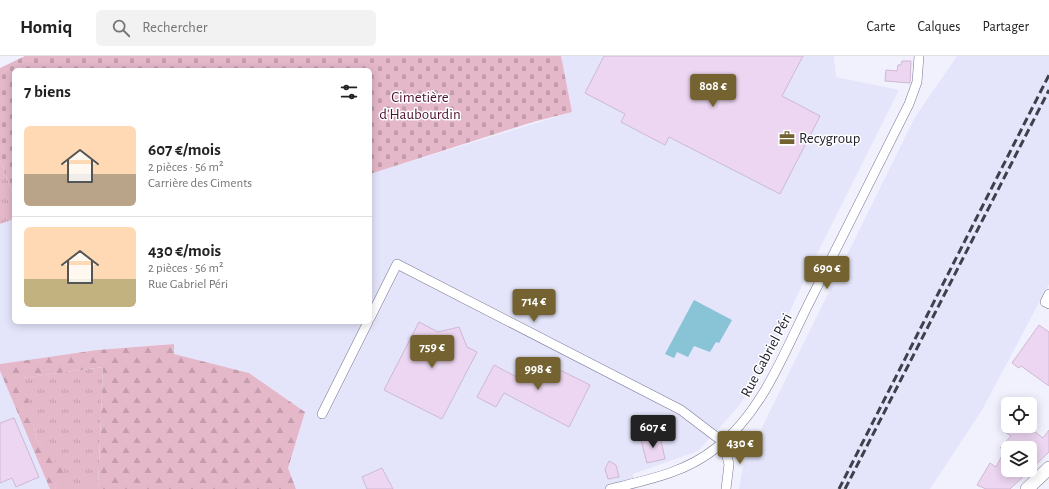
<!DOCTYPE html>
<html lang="fr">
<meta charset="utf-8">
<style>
:root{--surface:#fff;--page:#f2f2f2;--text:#222;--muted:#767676;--line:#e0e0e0;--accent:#746231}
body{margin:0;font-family:"Alegreya Sans",sans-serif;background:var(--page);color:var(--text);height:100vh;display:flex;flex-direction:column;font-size:15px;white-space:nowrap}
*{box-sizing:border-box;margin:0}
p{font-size:13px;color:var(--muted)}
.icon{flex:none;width:22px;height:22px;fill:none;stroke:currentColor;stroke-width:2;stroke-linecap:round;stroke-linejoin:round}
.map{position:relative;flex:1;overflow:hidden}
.panel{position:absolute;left:12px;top:12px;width:360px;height:256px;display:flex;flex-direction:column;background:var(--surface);border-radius:6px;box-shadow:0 2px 10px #0003}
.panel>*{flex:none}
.buttons{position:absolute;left:1001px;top:341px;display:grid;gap:8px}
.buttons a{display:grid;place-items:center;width:36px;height:36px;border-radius:6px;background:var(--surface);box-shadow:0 2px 10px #0003;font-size:20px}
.price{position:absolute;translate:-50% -34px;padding:0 9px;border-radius:4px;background:var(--accent);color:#fff;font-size:13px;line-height:26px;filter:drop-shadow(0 1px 2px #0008)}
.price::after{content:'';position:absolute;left:50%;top:24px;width:12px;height:9px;margin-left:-6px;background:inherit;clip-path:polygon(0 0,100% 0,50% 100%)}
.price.current{background:#222;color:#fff}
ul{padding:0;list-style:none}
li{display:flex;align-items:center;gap:12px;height:100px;padding:0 12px}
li+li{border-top:1px solid var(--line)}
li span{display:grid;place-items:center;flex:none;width:112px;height:80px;border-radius:6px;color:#555}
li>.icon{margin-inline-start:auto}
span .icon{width:48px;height:48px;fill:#fffc;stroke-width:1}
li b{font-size:17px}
h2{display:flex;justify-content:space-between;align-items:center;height:48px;padding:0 12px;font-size:17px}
header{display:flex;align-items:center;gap:24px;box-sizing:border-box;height:56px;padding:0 20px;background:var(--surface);border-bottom:1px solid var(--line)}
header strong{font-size:19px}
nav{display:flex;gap:22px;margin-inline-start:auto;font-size:14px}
.search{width:280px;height:36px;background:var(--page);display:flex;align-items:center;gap:10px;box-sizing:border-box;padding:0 14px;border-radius:6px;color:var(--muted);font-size:15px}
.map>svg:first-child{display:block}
.built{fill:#e4e4fb}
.grass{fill:url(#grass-tufts)}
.forest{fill:url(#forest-firs)}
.cemetery{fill:url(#cemetery-stones)}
.water{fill:#89c3d6}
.building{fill:#ecd6f1;stroke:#ceb9d3}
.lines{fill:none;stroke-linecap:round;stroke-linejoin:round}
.street-casing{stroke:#777692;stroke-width:10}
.secondary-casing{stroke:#777692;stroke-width:14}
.street{stroke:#fff;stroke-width:9}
.secondary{stroke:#fff;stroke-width:13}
.rail{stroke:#40404d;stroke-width:3;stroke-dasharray:8 4;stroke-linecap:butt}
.labels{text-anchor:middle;stroke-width:3;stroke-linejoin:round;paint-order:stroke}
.park-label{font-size:15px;fill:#4e1332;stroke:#fff}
.poi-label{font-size:15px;fill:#21212d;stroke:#fff;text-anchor:start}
.street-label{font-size:15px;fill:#21212d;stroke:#fff}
</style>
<header>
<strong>Homiq</strong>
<div class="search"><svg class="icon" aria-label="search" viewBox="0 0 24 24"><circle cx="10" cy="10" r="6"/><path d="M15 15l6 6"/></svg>Rechercher</div>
<nav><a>Carte</a><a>Calques</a><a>Partager</a></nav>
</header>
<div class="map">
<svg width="1049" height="433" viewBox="0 0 1049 433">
<defs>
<pattern id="grass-tufts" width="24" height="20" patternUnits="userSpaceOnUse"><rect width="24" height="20" fill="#e4b7c9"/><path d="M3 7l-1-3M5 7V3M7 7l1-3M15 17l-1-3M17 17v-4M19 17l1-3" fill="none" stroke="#c39dad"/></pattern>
<pattern id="forest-firs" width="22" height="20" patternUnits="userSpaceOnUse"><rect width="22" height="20" fill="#e4b7c9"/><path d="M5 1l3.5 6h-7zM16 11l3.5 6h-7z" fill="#c39dad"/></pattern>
<pattern id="cemetery-stones" width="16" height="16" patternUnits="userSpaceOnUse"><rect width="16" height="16" fill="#e4b7c9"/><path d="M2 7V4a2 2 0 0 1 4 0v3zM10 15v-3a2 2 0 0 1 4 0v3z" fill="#c39dad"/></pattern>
</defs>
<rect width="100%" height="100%" fill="#f1f1fe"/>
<g class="built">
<polygon points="561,0 834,0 836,21 899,34 810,212 763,314 738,351 698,395 633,418 636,433 296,433 288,412 305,356 249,317 174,298 173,288 97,294 0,308 0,168 14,163 14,266 370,266 370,118 572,56"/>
<polygon points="957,0 1049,0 1049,228 982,354 930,433 739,433 743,410 915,61"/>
<polygon points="0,315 50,433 0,433"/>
</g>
<g class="grass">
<polygon points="0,104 14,141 14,163 0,168"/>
<polygon points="103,311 98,433 55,433 62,414 37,384 22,322"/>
</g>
<polygon class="forest" points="174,288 174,298 249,317 305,356 288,412 296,433 98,433 103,311 23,322 37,384 63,414 55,433 50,433 0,315 0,308 97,294"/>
<polygon class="cemetery" points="25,0 561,0 572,56 533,66 370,118 370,14 14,14 14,141 0,104 0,12"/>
<polygon class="water" points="694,244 732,264 719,287 716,286 710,296 694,290 688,301 677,296 674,302 665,298"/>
<g class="building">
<polygon points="604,0 803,0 782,40 820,60 780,138 669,81 665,89 621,66 625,58 585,37"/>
<polygon points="902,5 911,5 910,27 885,25 886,14 897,15 898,9 901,9"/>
<polygon points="419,266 438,276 459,271 467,291 477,296 442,363 384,334"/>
<polygon points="1039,269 1049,276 1049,330 1021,310 1019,312 1012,307"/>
<polygon points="538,303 590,329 569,371 504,337 496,351 477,341 494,309 526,326"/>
<polygon points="14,362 39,421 16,431 12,422 0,427 0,367"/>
<polygon points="1010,370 1027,370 1043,382 1049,374 1049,396 1030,414 1030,392 1008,392 1008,414 1030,414 1010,433 986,433 977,429 990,407 996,411 1006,392 1000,392 1011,380 1005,376"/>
<polygon points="660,380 665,403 647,407 641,384"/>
<polygon points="609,405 616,409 619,421 608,423 605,413"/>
<polygon points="382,412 393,433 367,433 362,421"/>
</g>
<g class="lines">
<defs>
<g id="street">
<polyline points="1049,238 1045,246 1049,248"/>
<polyline points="370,262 397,208 681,354 723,386"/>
<polyline points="322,358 368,266"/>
<polyline points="723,386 729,408 726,433"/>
<path d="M610,433c37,-9 75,-16 106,-41 47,-36 69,-98 95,-149 33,-65 65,-130 98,-195l8,-22 2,-26"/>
</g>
<polyline id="secondary" points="1027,433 1049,412"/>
</defs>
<use href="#street" class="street-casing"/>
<use href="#secondary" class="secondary-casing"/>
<use href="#street" class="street"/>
<use href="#secondary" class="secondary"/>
<g class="rail">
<polyline points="839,433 1049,19"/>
<polyline points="845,433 1049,34"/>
</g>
</g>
<defs>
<symbol id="office-bare" viewBox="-9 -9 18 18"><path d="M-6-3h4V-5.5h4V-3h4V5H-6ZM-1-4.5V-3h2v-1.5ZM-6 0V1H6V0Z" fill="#746231" stroke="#fff" stroke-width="2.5" paint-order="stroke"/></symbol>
</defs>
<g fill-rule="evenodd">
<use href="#office-bare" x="776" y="71" width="22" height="22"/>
</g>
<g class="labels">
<g class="park-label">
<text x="420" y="46">Cimetière<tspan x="420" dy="17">d'Haubourdin</tspan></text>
</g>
<g class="poi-label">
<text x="799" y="87">Recygroup</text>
</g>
<g class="street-label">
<text transform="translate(766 299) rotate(-62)" y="5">Rue Gabriel Péri</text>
</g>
</g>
</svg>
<div class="buttons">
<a><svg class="icon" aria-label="locate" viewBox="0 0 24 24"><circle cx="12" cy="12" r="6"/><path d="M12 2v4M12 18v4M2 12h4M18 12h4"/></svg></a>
<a><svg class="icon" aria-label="layers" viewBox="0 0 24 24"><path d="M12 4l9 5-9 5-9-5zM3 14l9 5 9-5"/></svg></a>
</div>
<b class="price" style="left:713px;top:52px">808 €</b>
<b class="price" style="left:827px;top:234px">690 €</b>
<b class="price" style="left:534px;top:267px">714 €</b>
<b class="price" style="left:432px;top:313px">759 €</b>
<b class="price" style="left:538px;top:335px">998 €</b>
<b class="price current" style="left:653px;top:393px">607 €</b>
<b class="price" style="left:740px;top:409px">430 €</b>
<section class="panel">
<h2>7 biens<svg class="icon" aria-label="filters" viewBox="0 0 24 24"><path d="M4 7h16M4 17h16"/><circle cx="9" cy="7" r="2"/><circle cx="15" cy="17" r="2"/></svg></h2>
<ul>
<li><span style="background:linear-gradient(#ffd9b3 60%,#b9a48a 0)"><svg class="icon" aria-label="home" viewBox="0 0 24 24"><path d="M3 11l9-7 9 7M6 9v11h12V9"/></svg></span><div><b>607 €/mois</b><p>2 pièces · 56 m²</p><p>Carrière des Ciments</p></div></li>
<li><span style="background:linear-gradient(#ffd9b3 65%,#c2b280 0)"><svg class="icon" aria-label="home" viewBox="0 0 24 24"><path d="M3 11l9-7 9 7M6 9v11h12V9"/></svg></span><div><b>430 €/mois</b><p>2 pièces · 56 m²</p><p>Rue Gabriel Péri</p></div></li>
</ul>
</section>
</div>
